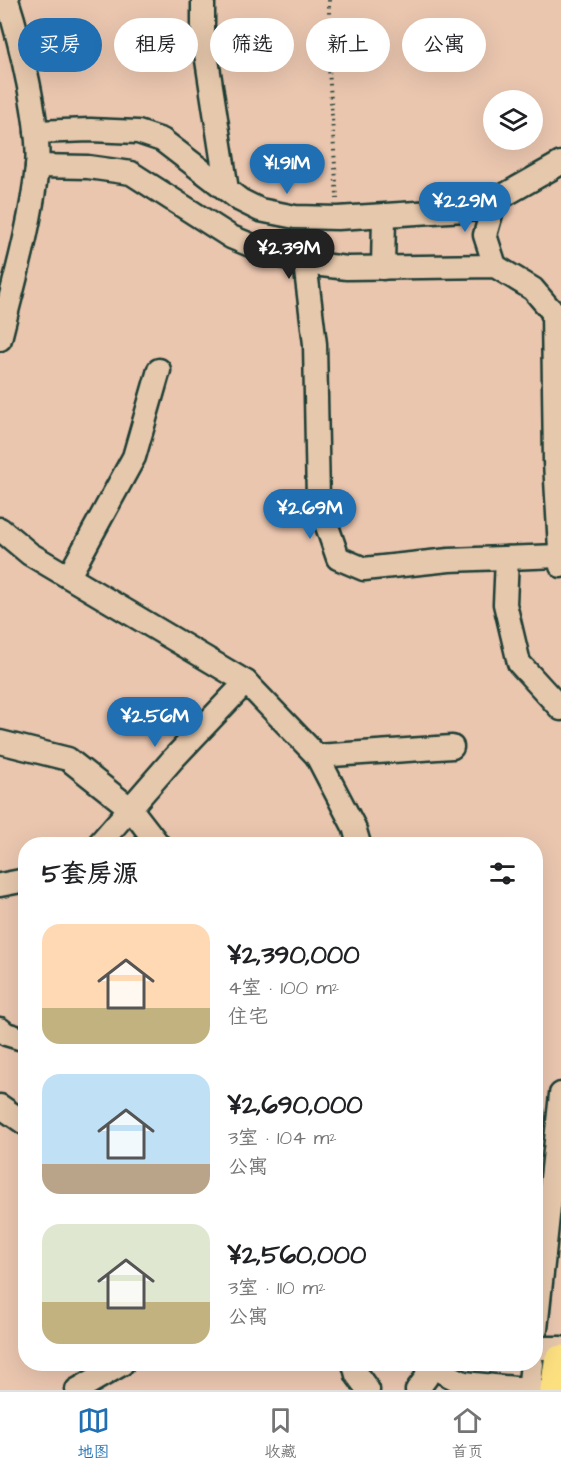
<!DOCTYPE html>
<html lang="zh">
<meta charset="utf-8">
<style>
:root{--surface:#fff;--page:#f6f6f6;--text:#202124;--muted:#757577;--line:#e0e0e0;--accent:#1f6fb2}
body{margin:0;font-family:"Architects Daughter","LXGW WenKai TC",sans-serif;background:var(--page);color:var(--text);height:100vh;display:flex;flex-direction:column;font-size:22px;white-space:nowrap}
*{box-sizing:border-box;margin:0}
p{font-size:20px;color:var(--muted)}
.icon{flex:none;width:33px;height:33px;fill:none;stroke:currentColor;stroke-width:2;stroke-linecap:round;stroke-linejoin:round}
.map{position:relative;flex:1;overflow:hidden}
.details{position:absolute;left:18px;top:837px;width:525px;height:534px;display:flex;flex-direction:column;background:var(--surface);border-radius:24px;box-shadow:0 6px 24px #0002}
.details>*{flex:none}
.hud{position:absolute;left:18px;top:18px;width:525px;height:54px;display:flex;gap:12px}
.buttons{position:absolute;left:483px;top:90px;display:grid;gap:12px}
.buttons a{display:grid;place-items:center;width:60px;height:60px;border-radius:50%;background:var(--surface);box-shadow:0 6px 24px #0002;font-size:30px}
.price{position:absolute;translate:-50% -51px;padding:0 14px;border-radius:21px;background:var(--accent);color:#fff;font-size:20px;line-height:39px;filter:drop-shadow(0 2px 3px #0008)}
.price::after{content:'';position:absolute;left:50%;top:36px;width:18px;height:14px;margin-left:-9px;background:inherit;clip-path:polygon(0 0,100% 0,50% 100%)}
.price.current{background:#222;color:#fff}
ul{padding:0;list-style:none}
li{display:flex;align-items:center;gap:18px;height:150px;padding:0 24px}
li span{display:grid;place-items:center;flex:none;width:168px;height:120px;border-radius:18px;color:#555}
li>.icon{margin-inline-start:auto}
span .icon{width:72px;height:72px;fill:#fffc;stroke-width:1}
li b{font-size:26px}
h2{display:flex;justify-content:space-between;align-items:center;height:72px;padding:0 24px;font-size:26px}
.chip{padding:0 21px;border-radius:27px;background:var(--surface);box-shadow:0 6px 24px #0002;font-size:21px;line-height:54px}
.chip.current{background:var(--accent);color:#fff}
.tabs{display:flex;justify-content:space-around;align-items:center;height:84px;border-top:2px solid var(--line);background:var(--surface);font-size:16px;color:var(--muted)}
.tabs a{display:grid;justify-items:center;gap:3px}
.tabs .current{color:var(--accent)}
.map>svg:first-child{display:block}
.lines{fill:none;stroke-linecap:round;stroke-linejoin:round}
.minor-casing{stroke:#1f3d34;stroke-width:27}
.primary-casing{stroke:#1f3d34;stroke-width:38}
.path{stroke:#1f3d34;stroke-width:4;stroke-dasharray:1.5 4.5;stroke-linecap:butt}
.minor{stroke:#e6c8ac;stroke-width:22}
.primary{stroke:#fce080;stroke-width:33}
</style>
<div class="map">
<svg width="561" height="1390" viewBox="0 0 561 1390">
<rect width="100%" height="100%" fill="#eac6af"/>
<filter id="ink" filterUnits="userSpaceOnUse"><feTurbulence type="fractalNoise" baseFrequency=".0167" numOctaves="2"/><feDisplacementMap in="SourceGraphic" scale="12" xChannelSelector="R" yChannelSelector="G"/><feConvolveMatrix kernelMatrix="1 2 1 2 8 2 1 2 1" color-interpolation-filters="sRGB"/></filter>
<g filter="url(#ink)">
<g class="lines">
<defs>
<g id="minor">
<polyline points="203,0 203,34 227,190"/>
<polyline points="36,132 90,130 138,132 162,140 240,200 260,210 295,217 338,218 480,209 561,163"/>
<polyline points="37,166 88,167 131,173 231,237 265,251 305,263 347,268 495,266 533,289 561,322"/>
<polyline points="305,263 315,344 318,500 338,558 364,569 449,560 560,556"/>
<polyline points="495,266 485,235 495,200"/>
<polyline points="383,268 384,216"/>
<polyline points="553,311 555,462 561,566"/>
<path d="M0,339c14,-57 31,-114 37,-172 4,-40 -17,-127 -30,-167"/>
<polyline points="0,529 30,554 246,682 317,756 354,827 359,844"/>
<polyline points="507,558 505,604 519,663 561,709"/>
<polyline points="69,576 134,457 159,370"/>
<polyline points="0,742 68,759 131,809 158,844"/>
<polyline points="317,756 452,747"/>
<polyline points="99,844 173,759 246,682"/>
<polyline points="0,885 26,880"/>
<polyline points="0,1029 6,1034 26,1040"/>
<polyline points="0,1106 26,1124"/>
<polyline points="536,1329 561,1094"/>
<polyline points="536,1348 561,1348"/>
<polyline points="354,1364 357,1375 368,1390"/>
<polyline points="430,1366 464,1383 535,1390"/>
<polyline points="77,1390 122,1364"/>
<polyline points="417,1390 426,1378 429,1364"/>
<polyline points="529,1390 532,1364"/>
</g>
<polyline id="primary" points="557,1390 561,1362"/>
</defs>
<use href="#minor" class="minor-casing"/>
<use href="#primary" class="primary-casing"/>
<polyline class="path" points="329,0 329,68 337,199"/>
<use href="#minor" class="minor"/>
<use href="#primary" class="primary"/>
</g>
</g>
</svg>
<div class="buttons">
<a><svg class="icon" aria-label="layers" viewBox="0 0 24 24"><path d="M12 4l9 5-9 5-9-5zM3 14l9 5 9-5"/></svg></a>
</div>
<b class="price" style="left:287px;top:195px">¥1.91M</b>
<b class="price" style="left:465px;top:233px">¥2.29M</b>
<b class="price current" style="left:289px;top:280px">¥2.39M</b>
<b class="price" style="left:310px;top:540px">¥2.69M</b>
<b class="price" style="left:155px;top:748px">¥2.56M</b>
<div class="hud">
<a class="chip current">买房</a>
<a class="chip">租房</a>
<a class="chip">筛选</a>
<a class="chip">新上</a>
<a class="chip">公寓</a>
</div>
<section class="details">
<h2>5套房源<svg class="icon" aria-label="filters" viewBox="0 0 24 24"><path d="M4 7h16M4 17h16"/><circle cx="9" cy="7" r="2"/><circle cx="15" cy="17" r="2"/></svg></h2>
<ul>
<li><span style="background:linear-gradient(#ffd9b3 70%,#c2b280 0)"><svg class="icon" aria-label="home" viewBox="0 0 24 24"><path d="M3 11l9-7 9 7M6 9v11h12V9"/></svg></span><div><b>¥2,390,000</b><p>4室 · 100 m²</p><p>住宅</p></div></li>
<li><span style="background:linear-gradient(#bfe0f5 75%,#b9a48a 0)"><svg class="icon" aria-label="home" viewBox="0 0 24 24"><path d="M3 11l9-7 9 7M6 9v11h12V9"/></svg></span><div><b>¥2,690,000</b><p>3室 · 104 m²</p><p>公寓</p></div></li>
<li><span style="background:linear-gradient(#dfe7d0 65%,#c2b280 0)"><svg class="icon" aria-label="home" viewBox="0 0 24 24"><path d="M3 11l9-7 9 7M6 9v11h12V9"/></svg></span><div><b>¥2,560,000</b><p>3室 · 110 m²</p><p>公寓</p></div></li>
</ul>
</section>
</div>
<nav class="tabs">
<a class="current"><svg class="icon" aria-label="map" viewBox="0 0 24 24"><path d="M3 6l6-2 6 2 6-2v14l-6 2-6-2-6 2zM9 4v14M15 6v14"/></svg>地图</a>
<a><svg class="icon" aria-label="saved" viewBox="0 0 24 24"><path d="M7 4h10v16l-5-4-5 4z"/></svg>收藏</a>
<a><svg class="icon" aria-label="home" viewBox="0 0 24 24"><path d="M3 11l9-7 9 7M6 9v11h12V9"/></svg>首页</a>
</nav>
